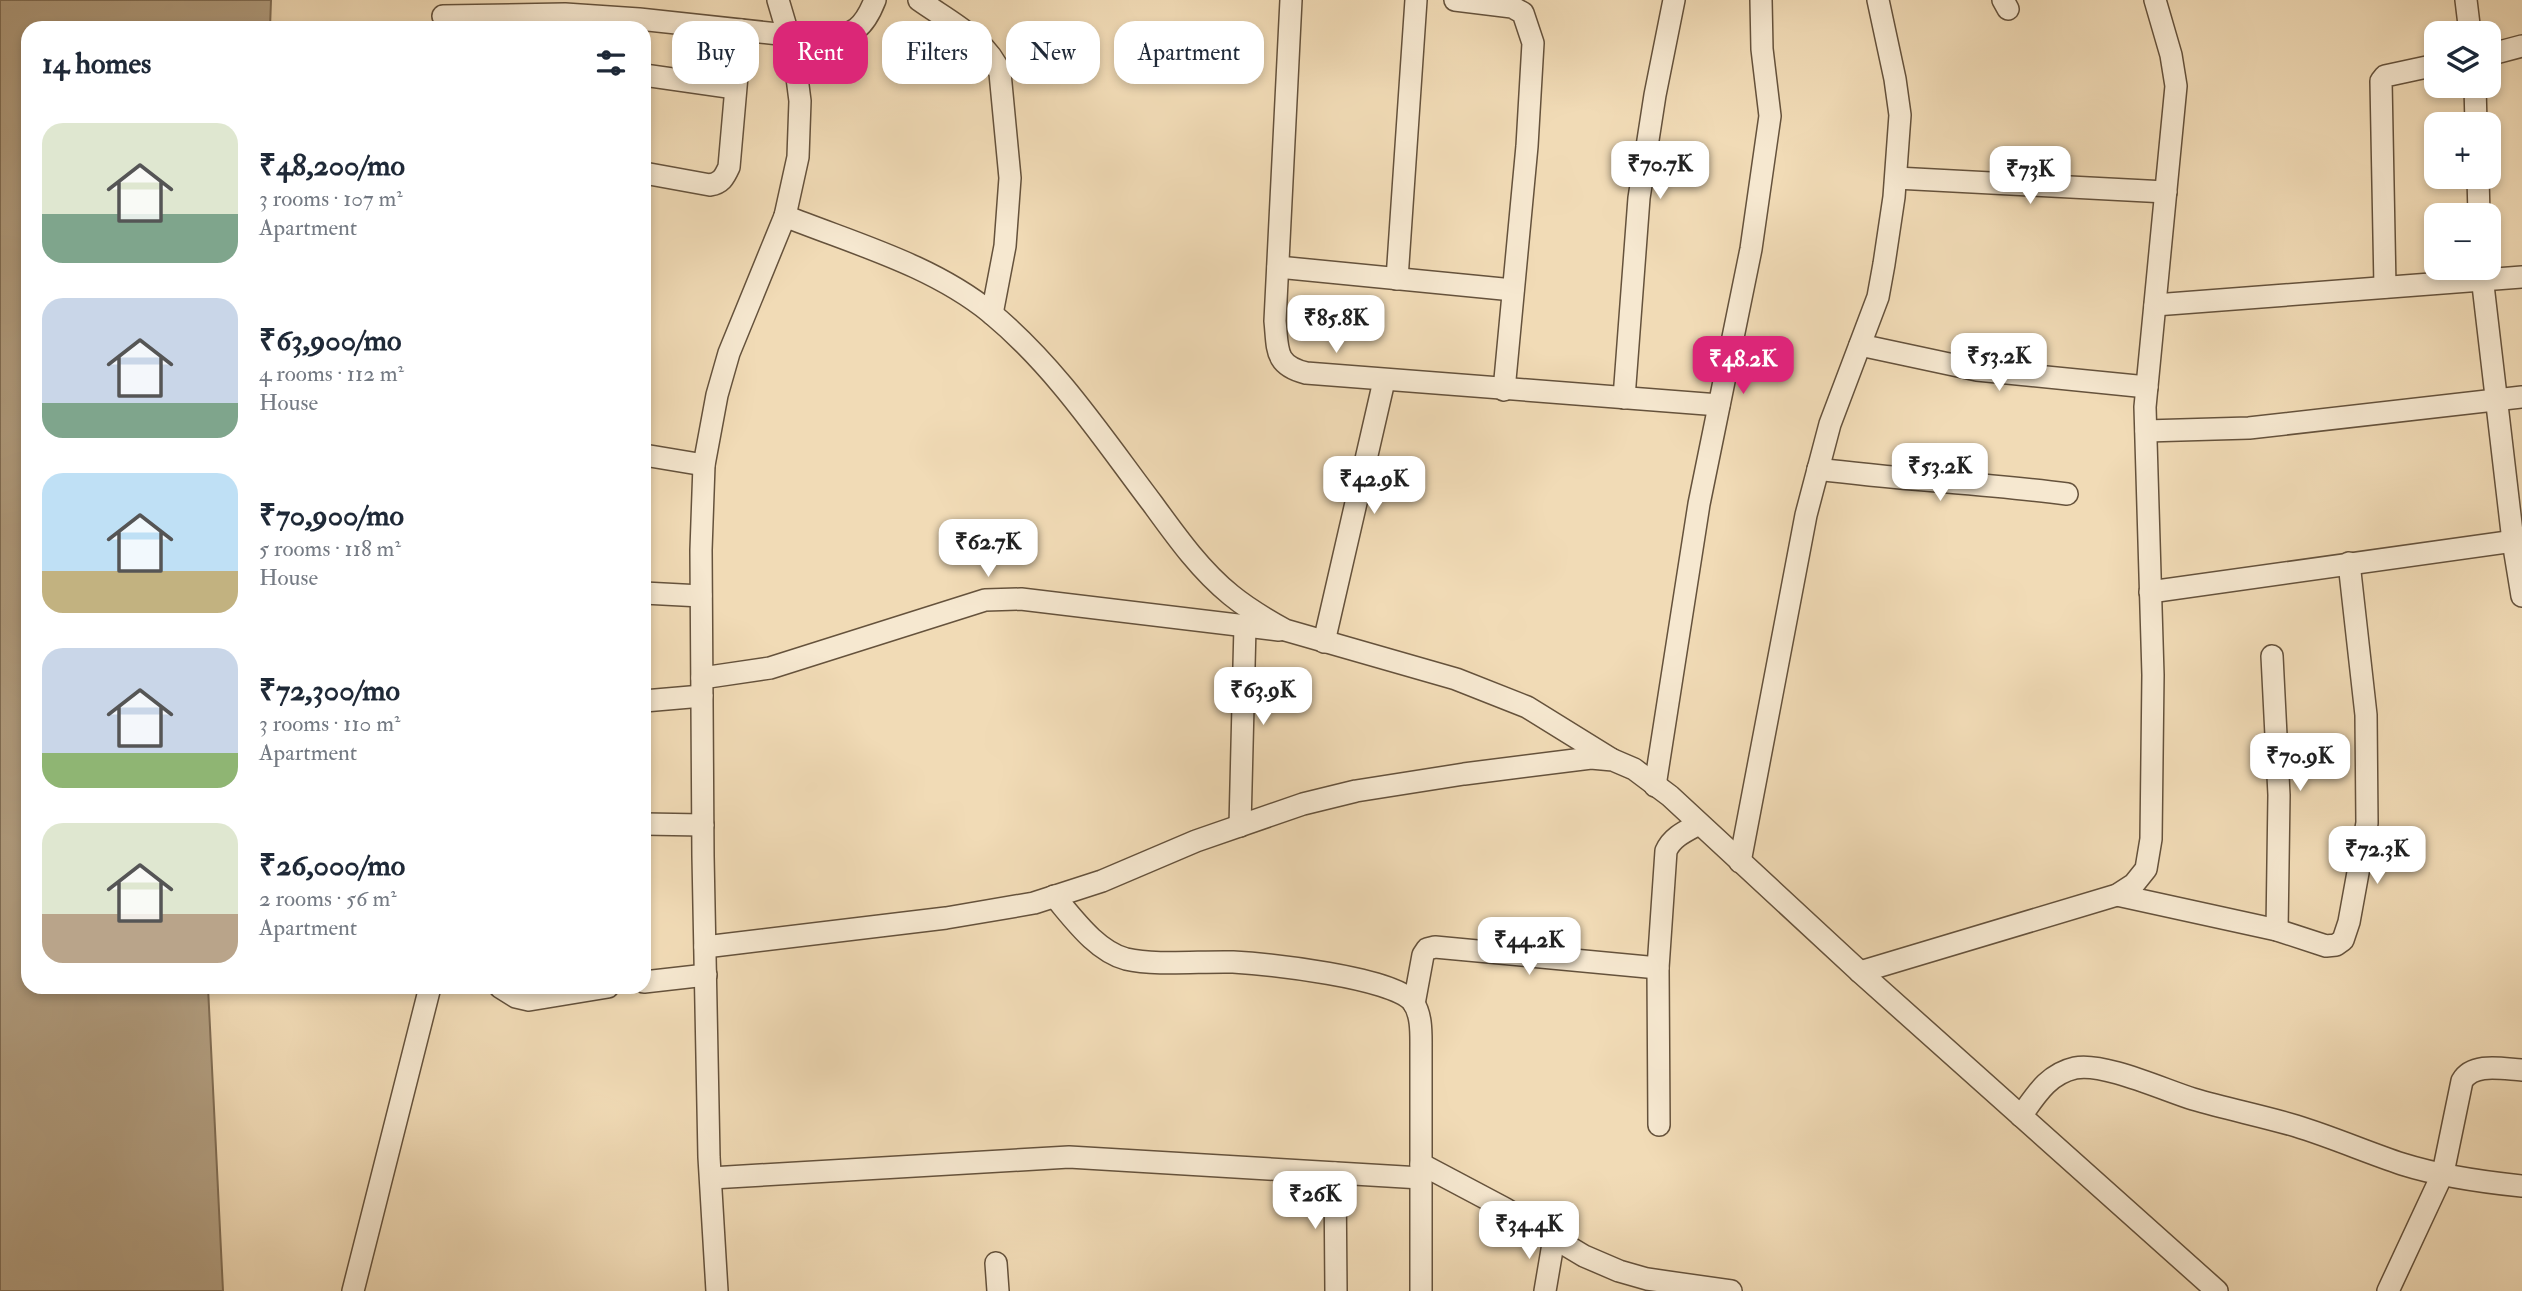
<!DOCTYPE html>
<meta charset="utf-8">
<style>
:root{--surface:#fff;--page:#f2f2f3;--text:#1f2937;--muted:#747a83;--accent:#db2777}
body{margin:0;font-family:"IM FELL Double Pica",serif;background:var(--page);color:var(--text);height:100vh;display:flex;flex-direction:column;font-size:26px;white-space:nowrap}
*{box-sizing:border-box;margin:0}
p{font-size:23px;color:var(--muted)}
.icon{flex:none;width:38px;height:38px;fill:none;stroke:currentColor;stroke-width:2;stroke-linecap:round;stroke-linejoin:round}
.map{position:relative;flex:1;overflow:hidden}
.side{position:absolute;left:21px;top:21px;width:630px;height:973px;display:flex;flex-direction:column;background:var(--surface);border-radius:21px;box-shadow:0 4px 10px #0003}
.side>*{flex:none}
.hud{position:absolute;left:672px;top:21px;width:665px;height:63px;display:flex;gap:14px}
.controls{position:absolute;left:2424px;top:21px;display:grid;gap:14px}
.controls a{display:grid;place-items:center;width:77px;height:77px;border-radius:14px;background:var(--surface);box-shadow:0 4px 10px #0003;font-size:35px}
.price{position:absolute;translate:-50% -60px;padding:0 16px;border-radius:14px;background:#fff;color:#222;font-size:23px;line-height:46px;filter:drop-shadow(0 2px 4px #0008)}
.price::after{content:'';position:absolute;left:50%;top:42px;width:21px;height:16px;margin-left:-10px;background:inherit;clip-path:polygon(0 0,100% 0,50% 100%)}
.price.current{background:var(--accent);color:#fff}
ul{padding:0;list-style:none}
li{display:flex;align-items:center;gap:21px;height:175px;padding:0 21px}
li span{display:grid;place-items:center;flex:none;width:196px;height:140px;border-radius:21px;color:#555}
li>.icon{margin-inline-start:auto}
span .icon{width:84px;height:84px;fill:#fffc;stroke-width:1}
li b{font-size:30px}
h2{display:flex;justify-content:space-between;align-items:center;height:84px;padding:0 21px;font-size:30px}
.tag{padding:0 24px;border-radius:21px;background:var(--surface);box-shadow:0 4px 10px #0003;font-size:24px;line-height:63px}
.tag.current{background:var(--accent);color:#fff}
.map>svg:first-child{display:block}
.water{fill:#b19d7f;stroke:#806d54;stroke-width:2}
.lines{fill:none;stroke-linecap:round;stroke-linejoin:round}
.street-casing{stroke:#65523c;stroke-width:24}
.street{stroke:#f6e8d0;stroke-width:21}
</style>
<div class="map">
<svg width="2522" height="1291" viewBox="0 0 2522 1291">
<rect width="100%" height="100%" fill="#f1dbb6"/>
<filter id="stains"><feTurbulence type="fractalNoise" baseFrequency=".00286" numOctaves="4"/><feColorMatrix values="0 0 0 0 .2 0 0 0 0 .09 0 0 0 0 .02 0 0 0 .5 -.17"/></filter>
<radialGradient id="worn" r=".72"><stop offset=".6" stop-color="#630" stop-opacity="0"/><stop offset="1" stop-color="#630" stop-opacity=".3"/></radialGradient>
<polygon class="water" points="0,0 271,0 270,28 28,28 28,987 208,987 223,1291 0,1291"/>
<g class="lines">
<defs>
<g id="street">
<path d="M919,0c28,20 69,40 81,73l10,105 -5,68 -13,68"/>
<path d="M1291,0l-16,321c3,28 -1,44 31,52l413,32"/>
<polyline points="1455,0 1512,7 1523,13 1533,43 1527,146 1504,390"/>
<polyline points="2003,0 2008,9"/>
<polyline points="2466,0 2470,33"/>
<path d="M443,16l122,-2 74,5 186,20c29,-4 39,-11 50,-39"/>
<polyline points="2488,55 2522,46"/>
<polyline points="644,75 735,88"/>
<polyline points="2475,86 2476,124"/>
<path d="M644,173l66,12c11,-2 14,-7 19,-18l12,-137"/>
<polyline points="2478,177 2479,215"/>
<polyline points="1896,178 2166,192"/>
<path d="M785,216c70,28 147,49 206,97 65,54 111,124 161,190 24,33 48,67 79,92 17,14 36,25 54,35l171,49 71,28 84,52"/>
<polyline points="1278,267 1513,290"/>
<polyline points="2481,268 2513,541 2522,596"/>
<polyline points="1397,279 1416,0"/>
<polyline points="2385,287 2381,81 2385,76 2436,65"/>
<polyline points="2155,305 2522,277"/>
<polyline points="1860,345 1977,370 2147,387"/>
<polyline points="1624,398 1639,198 1655,95 1674,0"/>
<polyline points="2146,431 2249,428 2522,397"/>
<polyline points="644,455 704,465"/>
<path d="M1818,469c83,11 166,14 249,25"/>
<polyline points="2150,592 2522,540"/>
<polyline points="644,593 701,596"/>
<polyline points="1324,642 1384,381"/>
<polyline points="2272,656 2279,795 2277,930"/>
<polyline points="702,678 770,668 985,600 1021,599 1279,630"/>
<polyline points="644,701 702,696"/>
<polyline points="1655,786 1699,504 1751,249 1770,116 1762,49 1761,0"/>
<polyline points="644,824 703,825"/>
<polyline points="1240,826 1245,626"/>
<polyline points="1740,862 1806,515 1830,424 1878,297 1884,264 1894,197 1900,115 1895,79 1878,0"/>
<polyline points="2117,895 2277,930 2326,946 2336,945 2343,940 2349,922 2367,823 2366,715 2349,563"/>
<path d="M1054,896c19,22 42,55 72,63 30,7 75,2 107,3 34,2 160,15 180,40 9,13 8,32 8,47v242"/>
<polyline points="705,947 946,918 1034,903 1102,881 1196,841 1303,804 1356,791 1464,774 1591,758 1613,760 1634,769 1670,796 1860,972 2217,1291"/>
<polyline points="1860,972 2117,895 2134,884 2146,869 2151,839 2153,675 2145,407 2176,86 2171,55 2155,0"/>
<polyline points="644,982 706,975"/>
<polyline points="500,987 516,997 529,1000 608,987"/>
<polyline points="1414,1004 1423,955 1427,949 1435,947 1658,968"/>
<path d="M2021,1116c15,-21 27,-42 54,-48 28,-6 89,22 118,31 34,10 69,17 103,27 36,11 70,26 106,38 38,12 80,18 120,22"/>
<path d="M1659,1125l-1,-157 8,-117c6,-14 20,-20 33,-27"/>
<polyline points="1421,1164 1504,1208 1584,1256 1619,1271 1647,1279 1731,1291"/>
<polyline points="1335,1173 1336,1291"/>
<polyline points="711,1178 1069,1157 1421,1178"/>
<polyline points="996,1263 998,1291"/>
<polyline points="353,1291 430,987"/>
<polyline points="717,1291 709,1157 703,856 701,550 704,465 717,395 729,353 785,216 798,157 800,101 794,54 778,0"/>
<polyline points="1545,1291 1554,1238"/>
<path d="M2388,1291l55,-118 19,-92c11,-19 41,-12 60,-11"/>
</g>
</defs>
<use href="#street" class="street-casing"/>
<use href="#street" class="street"/>
</g>
<rect width="100%" height="100%" filter="url(#stains)"/>
<rect width="100%" height="100%" fill="url(#worn)"/>
</svg>
<div class="controls">
<a><svg class="icon" aria-label="layers" viewBox="0 0 24 24"><path d="M12 4l9 5-9 5-9-5zM3 14l9 5 9-5"/></svg></a>
<a>+</a>
<a>−</a>
</div>
<b class="price" style="left:1660px;top:201px">₹70.7K</b>
<b class="price" style="left:2030px;top:206px">₹73K</b>
<b class="price" style="left:1336px;top:355px">₹85.8K</b>
<b class="price" style="left:1999px;top:393px">₹53.2K</b>
<b class="price current" style="left:1743px;top:396px">₹48.2K</b>
<b class="price" style="left:1940px;top:503px">₹53.2K</b>
<b class="price" style="left:1374px;top:516px">₹42.9K</b>
<b class="price" style="left:988px;top:579px">₹62.7K</b>
<b class="price" style="left:1263px;top:727px">₹63.9K</b>
<b class="price" style="left:2300px;top:793px">₹70.9K</b>
<b class="price" style="left:2377px;top:886px">₹72.3K</b>
<b class="price" style="left:1529px;top:977px">₹44.2K</b>
<b class="price" style="left:1315px;top:1231px">₹26K</b>
<b class="price" style="left:1529px;top:1261px">₹34.4K</b>
<div class="hud">
<a class="tag">Buy</a>
<a class="tag current">Rent</a>
<a class="tag">Filters</a>
<a class="tag">New</a>
<a class="tag">Apartment</a>
</div>
<section class="side">
<h2>14 homes<svg class="icon" aria-label="filters" viewBox="0 0 24 24"><path d="M4 7h16M4 17h16"/><circle cx="9" cy="7" r="2"/><circle cx="15" cy="17" r="2"/></svg></h2>
<ul>
<li><span style="background:linear-gradient(#dfe7d0 65%,#7fa58c 0)"><svg class="icon" aria-label="home" viewBox="0 0 24 24"><path d="M3 11l9-7 9 7M6 9v11h12V9"/></svg></span><div><b>₹48,200/mo</b><p>3 rooms · 107 m²</p><p>Apartment</p></div></li>
<li><span style="background:linear-gradient(#c9d6e8 75%,#7fa58c 0)"><svg class="icon" aria-label="home" viewBox="0 0 24 24"><path d="M3 11l9-7 9 7M6 9v11h12V9"/></svg></span><div><b>₹63,900/mo</b><p>4 rooms · 112 m²</p><p>House</p></div></li>
<li><span style="background:linear-gradient(#bfe0f5 70%,#c2b280 0)"><svg class="icon" aria-label="home" viewBox="0 0 24 24"><path d="M3 11l9-7 9 7M6 9v11h12V9"/></svg></span><div><b>₹70,900/mo</b><p>5 rooms · 118 m²</p><p>House</p></div></li>
<li><span style="background:linear-gradient(#c9d6e8 75%,#8fb573 0)"><svg class="icon" aria-label="home" viewBox="0 0 24 24"><path d="M3 11l9-7 9 7M6 9v11h12V9"/></svg></span><div><b>₹72,300/mo</b><p>3 rooms · 110 m²</p><p>Apartment</p></div></li>
<li><span style="background:linear-gradient(#dfe7d0 65%,#b9a48a 0)"><svg class="icon" aria-label="home" viewBox="0 0 24 24"><path d="M3 11l9-7 9 7M6 9v11h12V9"/></svg></span><div><b>₹26,000/mo</b><p>2 rooms · 56 m²</p><p>Apartment</p></div></li>
</ul>
</section>
</div>
